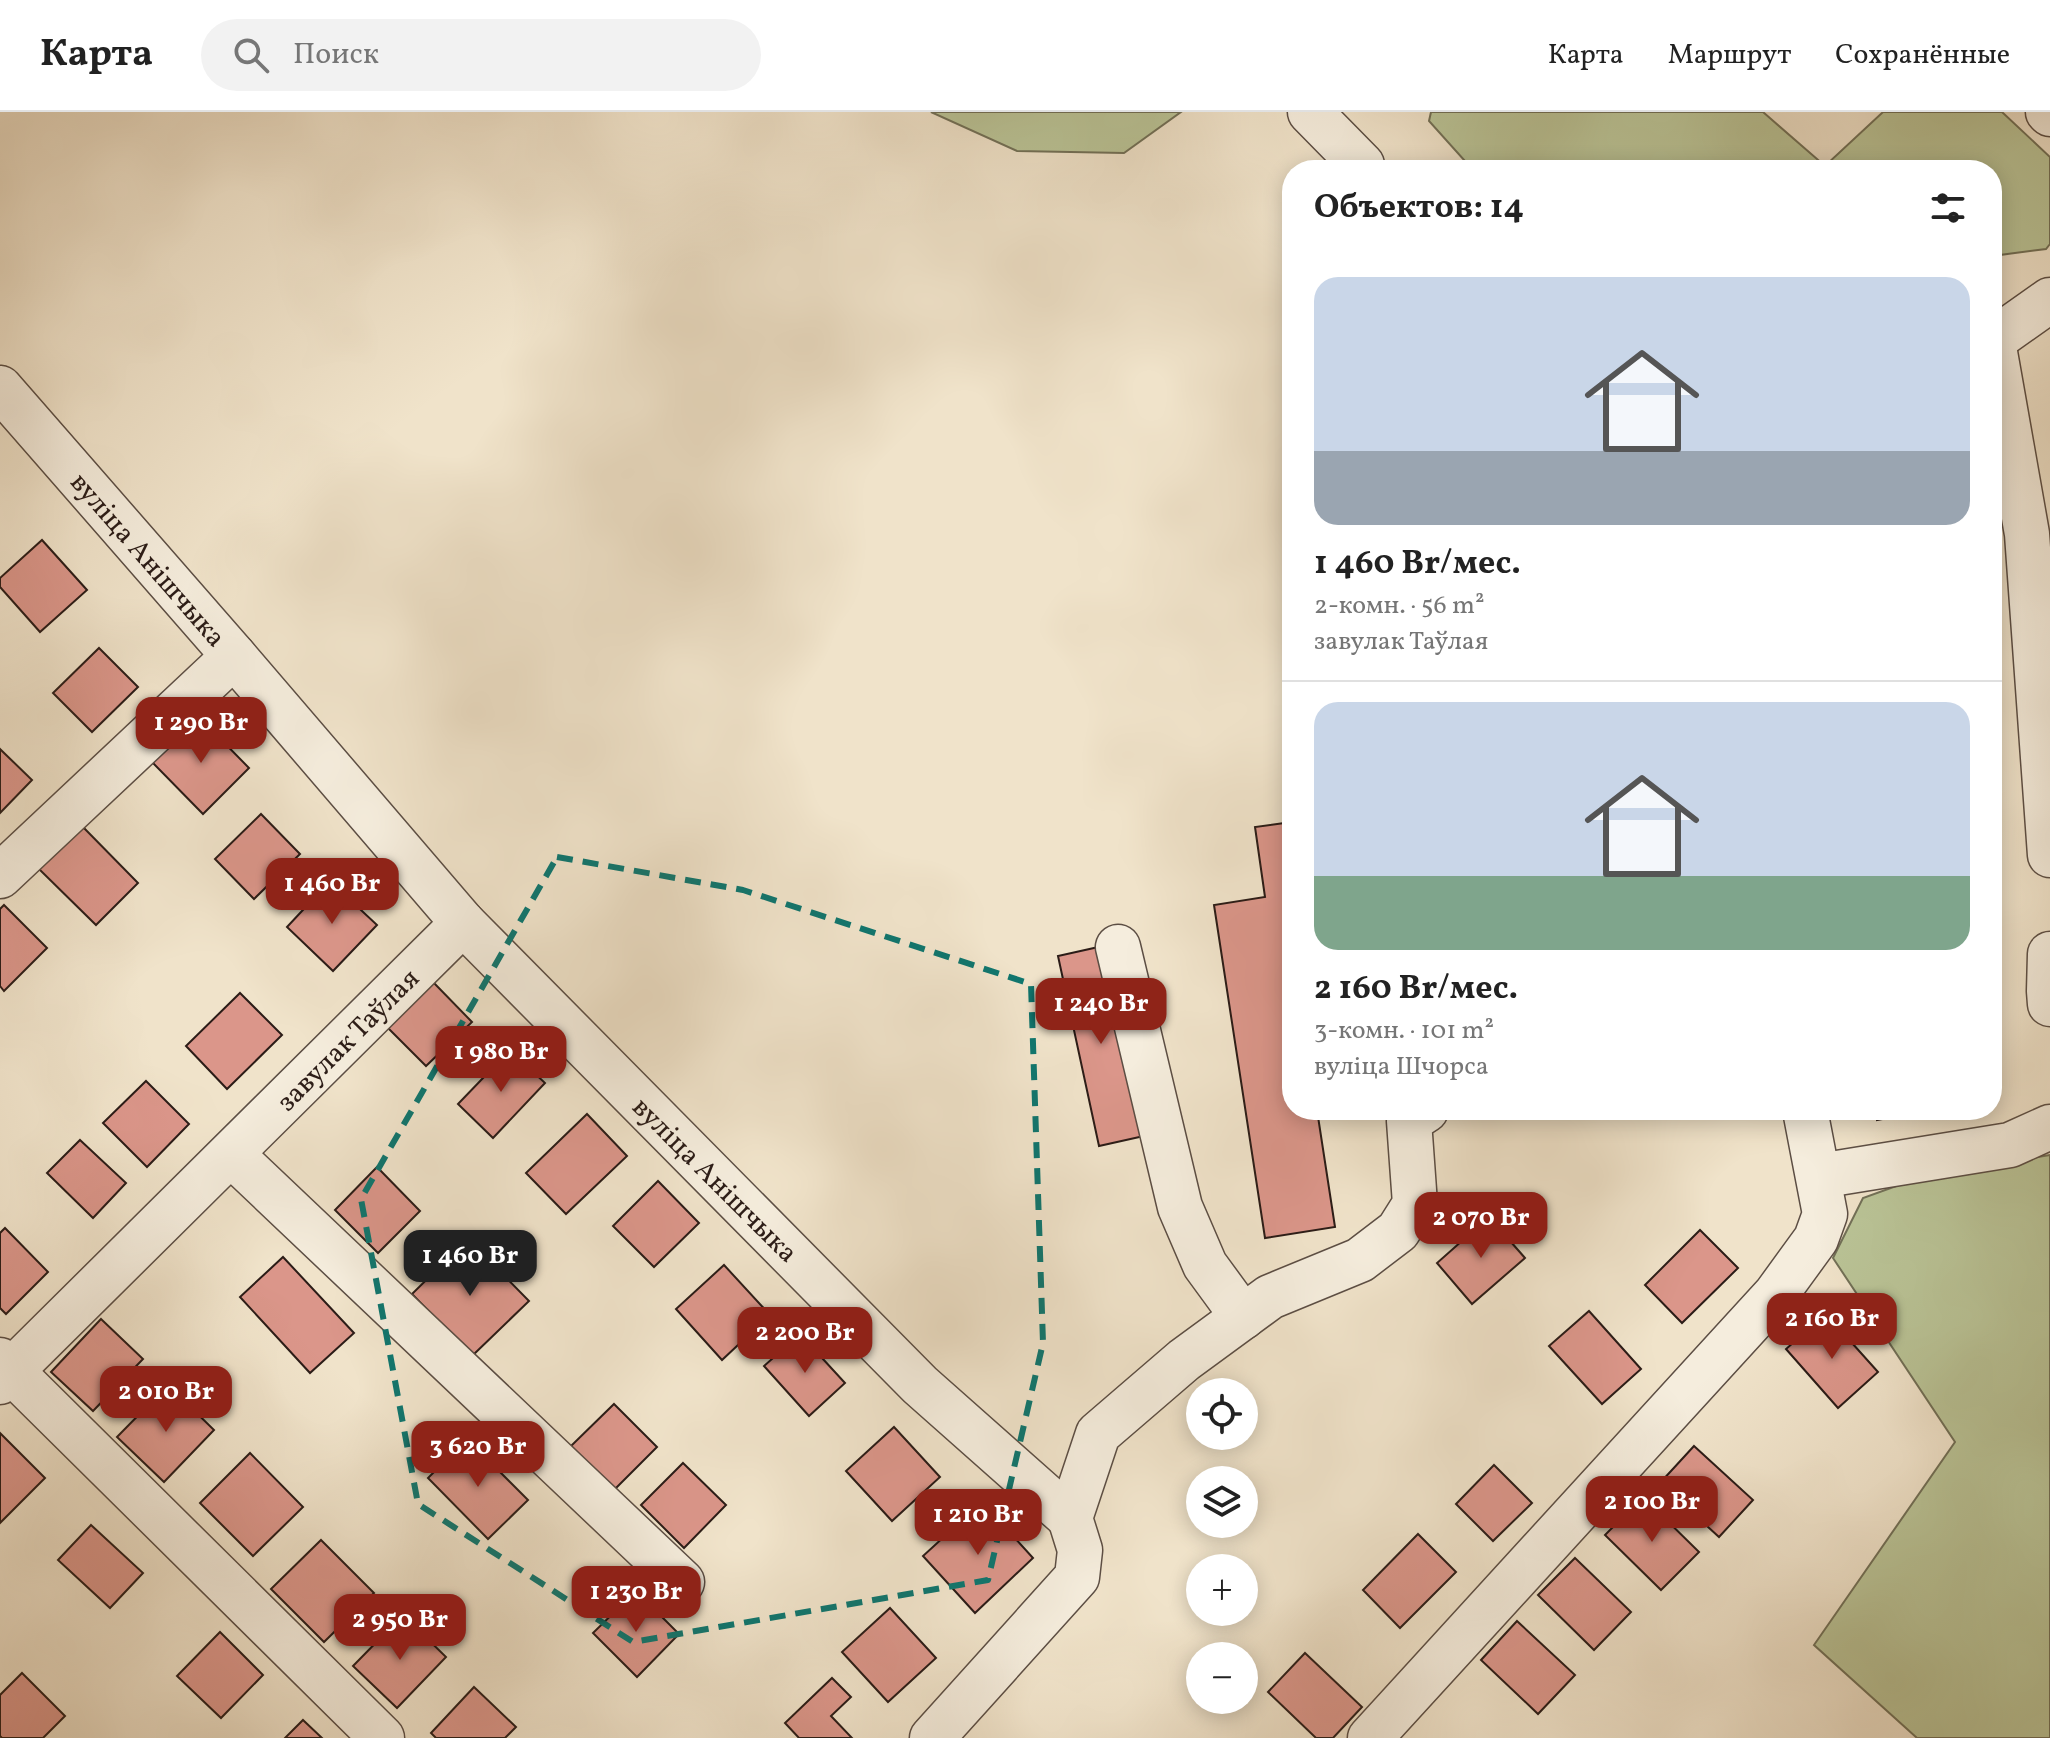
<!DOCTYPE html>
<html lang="ru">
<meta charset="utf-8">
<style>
:root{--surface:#fff;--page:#f2f2f2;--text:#222;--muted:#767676;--line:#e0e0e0;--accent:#8f2418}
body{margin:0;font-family:Vollkorn,serif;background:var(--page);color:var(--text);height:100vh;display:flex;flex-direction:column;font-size:30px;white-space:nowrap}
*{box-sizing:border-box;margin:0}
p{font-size:26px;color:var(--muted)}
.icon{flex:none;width:44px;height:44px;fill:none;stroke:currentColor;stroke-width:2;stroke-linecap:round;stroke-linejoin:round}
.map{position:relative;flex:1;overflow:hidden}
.side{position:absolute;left:1282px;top:48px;width:720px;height:960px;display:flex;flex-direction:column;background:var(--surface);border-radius:32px;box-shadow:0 4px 20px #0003}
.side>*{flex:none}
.fabs{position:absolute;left:1186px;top:1266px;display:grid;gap:16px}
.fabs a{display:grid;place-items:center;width:72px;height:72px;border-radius:50%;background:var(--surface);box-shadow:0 4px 20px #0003;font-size:40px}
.price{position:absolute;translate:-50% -68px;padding:0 18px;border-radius:16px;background:var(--accent);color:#fff;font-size:26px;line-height:52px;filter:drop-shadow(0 2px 4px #0008)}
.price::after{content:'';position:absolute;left:50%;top:48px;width:24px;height:18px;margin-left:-12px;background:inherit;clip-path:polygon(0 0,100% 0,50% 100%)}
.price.current{background:#222;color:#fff}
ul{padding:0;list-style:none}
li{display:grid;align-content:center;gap:16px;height:424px;padding:0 32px}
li+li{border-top:2px solid var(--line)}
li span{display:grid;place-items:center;height:248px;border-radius:24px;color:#555}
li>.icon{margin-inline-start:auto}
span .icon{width:144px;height:144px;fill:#fffc;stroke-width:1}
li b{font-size:34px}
h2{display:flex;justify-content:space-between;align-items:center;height:96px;padding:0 32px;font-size:34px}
header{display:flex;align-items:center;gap:48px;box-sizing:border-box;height:112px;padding:0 40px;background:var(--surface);border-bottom:2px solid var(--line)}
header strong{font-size:38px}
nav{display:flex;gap:44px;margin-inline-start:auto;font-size:28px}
.search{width:560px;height:72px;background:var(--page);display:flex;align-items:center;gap:20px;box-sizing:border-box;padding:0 28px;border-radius:44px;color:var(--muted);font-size:30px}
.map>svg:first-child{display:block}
.green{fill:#bac497;stroke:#727057;stroke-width:2}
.building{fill:#db968a;stroke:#2b1c17;stroke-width:2}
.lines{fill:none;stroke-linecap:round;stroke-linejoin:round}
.minor-casing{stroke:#5c4e44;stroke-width:47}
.minor{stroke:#f5eddd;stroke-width:44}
.marked{fill:none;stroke:#0f766e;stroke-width:6;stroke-dasharray:16 10;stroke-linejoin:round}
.labels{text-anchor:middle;stroke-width:8;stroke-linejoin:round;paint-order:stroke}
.street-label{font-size:28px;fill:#2b1c17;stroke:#f5eddd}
</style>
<header>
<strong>Карта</strong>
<div class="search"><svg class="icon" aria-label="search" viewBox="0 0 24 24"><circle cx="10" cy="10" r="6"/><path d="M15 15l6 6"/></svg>Поиск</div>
<nav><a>Карта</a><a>Маршрут</a><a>Сохранённые</a></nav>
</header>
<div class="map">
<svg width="2050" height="1626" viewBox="0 0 2050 1626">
<rect width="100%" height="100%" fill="#f0e3ca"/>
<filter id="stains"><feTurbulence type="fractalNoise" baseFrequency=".0025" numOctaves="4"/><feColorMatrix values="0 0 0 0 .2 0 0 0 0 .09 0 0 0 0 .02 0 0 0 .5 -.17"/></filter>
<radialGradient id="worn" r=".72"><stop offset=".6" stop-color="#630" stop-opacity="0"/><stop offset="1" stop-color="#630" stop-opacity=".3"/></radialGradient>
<g class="green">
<polygon points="931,0 1181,0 1124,41 1017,39"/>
<polygon points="1431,0 1763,0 1825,54 1883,0 2002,0 2050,45 2050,132 2046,137 1992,144 1992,58 1473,58 1429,9"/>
<polygon points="2050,1043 2050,1626 1917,1626 1814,1533 1955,1330 1833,1146 1863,1086 1924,1064"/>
</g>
<g class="building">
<polygon points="42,428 87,478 40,520 0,475 0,466"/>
<polygon points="99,536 138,575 92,620 53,581"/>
<polygon points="199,605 249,656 203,702 152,650"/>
<polygon points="0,637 32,668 0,701"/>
<polygon points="261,702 300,742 254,787 215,747"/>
<polygon points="1292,710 1292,786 1286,787 1292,829 1292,998 1317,998 1335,1115 1265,1126 1214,793 1265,785 1255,715"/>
<polygon points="82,714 138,771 96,813 39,757"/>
<polygon points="330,769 377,813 333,859 287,815"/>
<polygon points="4,793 47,836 4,879 0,874 0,797"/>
<polygon points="1103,834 1144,1024 1099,1034 1058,844"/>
<polygon points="433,870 472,910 426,954 387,915"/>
<polygon points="240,881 282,923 227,977 186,934"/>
<polygon points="510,938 545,971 493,1026 458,992"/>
<polygon points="146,969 189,1012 147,1055 103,1011"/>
<polygon points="1875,998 1929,998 1877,1008"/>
<polygon points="587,1002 627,1044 566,1102 526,1061"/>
<polygon points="80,1028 126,1071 93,1106 47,1061"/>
<polygon points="377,1055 420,1099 378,1141 335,1098"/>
<polygon points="658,1069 699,1111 654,1155 613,1114"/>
<polygon points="1489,1105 1525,1146 1472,1192 1437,1151"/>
<polygon points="5,1116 48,1160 6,1202 0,1196 0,1121"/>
<polygon points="1700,1118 1738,1156 1682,1211 1645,1173"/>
<polygon points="468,1127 529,1189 472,1244 412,1182"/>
<polygon points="283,1145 354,1221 310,1261 240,1185"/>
<polygon points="724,1153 770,1203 722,1248 676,1197"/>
<polygon points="1589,1199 1641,1257 1602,1292 1549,1234"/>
<polygon points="1826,1202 1878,1260 1838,1296 1786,1237"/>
<polygon points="101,1207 143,1247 93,1299 51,1260"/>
<polygon points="800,1222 845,1271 809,1304 764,1254"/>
<polygon points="168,1273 214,1318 164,1370 117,1325"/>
<polygon points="614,1292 657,1335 614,1378 571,1334"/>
<polygon points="894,1315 940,1365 892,1409 846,1359"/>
<polygon points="0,1321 45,1366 0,1411"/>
<polygon points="467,1327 528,1388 488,1427 428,1366"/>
<polygon points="1694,1334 1753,1388 1719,1425 1660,1371"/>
<polygon points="250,1341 303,1395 253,1444 200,1391"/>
<polygon points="683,1351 726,1393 684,1436 641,1393"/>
<polygon points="1494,1353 1532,1391 1493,1429 1456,1392"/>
<polygon points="1643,1385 1699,1440 1661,1478 1605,1423"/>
<polygon points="982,1390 1033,1446 975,1501 923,1444"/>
<polygon points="91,1413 143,1461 110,1496 58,1448"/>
<polygon points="1418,1422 1456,1460 1400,1516 1363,1478"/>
<polygon points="321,1428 374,1481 324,1530 271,1477"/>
<polygon points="1575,1446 1631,1500 1594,1538 1538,1483"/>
<polygon points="636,1479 679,1522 637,1565 593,1521"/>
<polygon points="890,1496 936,1546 888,1590 842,1540"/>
<polygon points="403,1503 446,1545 397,1596 353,1554"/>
<polygon points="1517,1509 1575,1563 1538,1602 1481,1548"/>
<polygon points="220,1520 263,1563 221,1606 177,1564"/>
<polygon points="1305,1541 1362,1595 1333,1626 1316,1626 1268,1580"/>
<polygon points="22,1561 65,1604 43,1626 2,1626 0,1624 0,1583"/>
<polygon points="832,1566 851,1585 831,1604 852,1626 799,1626 785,1611"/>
<polygon points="474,1575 516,1615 505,1626 436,1626 431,1621"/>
<polygon points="303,1608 322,1626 285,1626"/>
</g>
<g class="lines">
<defs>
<g id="minor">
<polyline points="1310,0 1362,53"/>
<polyline points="2048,0 2050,2"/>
<polyline points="1992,229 2050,188"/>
<polyline points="1993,229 2027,422 2050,743"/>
<polyline points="0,276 234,544 463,811 920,1273 1070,1406"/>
<polyline points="0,764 234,544"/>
<polyline points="1118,835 1180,1095 1205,1153 1243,1205"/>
<polyline points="2050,842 2049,879 2050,892"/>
<polyline points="231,1042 682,1470"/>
<polyline points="1819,1064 2010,1033 2050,1015"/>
<polyline points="0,1248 382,1626"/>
<polyline points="0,1270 463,811"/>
<polyline points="932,1626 1077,1465 1080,1438 1070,1406 1098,1322 1184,1248 1270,1185 1360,1148 1398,1119 1415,1092 1409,1009 1426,998"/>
<polyline points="1370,1626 1776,1182 1816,1127 1825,1102 1805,998"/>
</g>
</defs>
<use href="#minor" class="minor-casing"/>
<use href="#minor" class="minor"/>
</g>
<path class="marked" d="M557,745l186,33 288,94 12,359 -55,237 -355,62 -215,-138 -57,-305z"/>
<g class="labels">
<g class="street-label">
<text transform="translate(149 447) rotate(49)" y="10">вуліца Анішчыка</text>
<text transform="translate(347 927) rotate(-45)" y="10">завулак Таўлая</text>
<text transform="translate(716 1067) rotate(45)" y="10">вуліца Анішчыка</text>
</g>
</g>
<rect width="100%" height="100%" filter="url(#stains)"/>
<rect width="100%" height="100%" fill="url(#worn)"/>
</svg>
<div class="fabs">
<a><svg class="icon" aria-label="locate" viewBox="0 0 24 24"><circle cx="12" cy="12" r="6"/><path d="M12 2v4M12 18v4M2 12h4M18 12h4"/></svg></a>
<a><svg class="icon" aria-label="layers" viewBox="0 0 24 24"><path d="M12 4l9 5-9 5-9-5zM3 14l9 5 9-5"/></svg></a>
<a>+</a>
<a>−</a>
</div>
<b class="price" style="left:201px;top:653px">1 290 Br</b>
<b class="price" style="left:332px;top:814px">1 460 Br</b>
<b class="price" style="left:1101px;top:934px">1 240 Br</b>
<b class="price" style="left:501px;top:982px">1 980 Br</b>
<b class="price" style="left:1481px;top:1148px">2 070 Br</b>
<b class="price current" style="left:470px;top:1186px">1 460 Br</b>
<b class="price" style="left:1832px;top:1249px">2 160 Br</b>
<b class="price" style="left:805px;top:1263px">2 200 Br</b>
<b class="price" style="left:166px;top:1322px">2 010 Br</b>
<b class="price" style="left:478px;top:1377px">3 620 Br</b>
<b class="price" style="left:1652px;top:1432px">2 100 Br</b>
<b class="price" style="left:978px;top:1445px">1 210 Br</b>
<b class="price" style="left:636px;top:1522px">1 230 Br</b>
<b class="price" style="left:400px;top:1550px">2 950 Br</b>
<section class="side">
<h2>Объектов: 14<svg class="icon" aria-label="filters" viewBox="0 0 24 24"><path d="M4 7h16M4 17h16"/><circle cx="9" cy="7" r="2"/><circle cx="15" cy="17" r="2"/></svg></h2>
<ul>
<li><span style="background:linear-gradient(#c9d6e8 70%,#9aa5b1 0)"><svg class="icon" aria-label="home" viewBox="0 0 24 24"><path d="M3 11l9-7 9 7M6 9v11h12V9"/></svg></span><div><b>1 460 Br/мес.</b><p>2-комн. · 56 m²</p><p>завулак Таўлая</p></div></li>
<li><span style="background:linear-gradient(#c9d6e8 70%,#7fa58c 0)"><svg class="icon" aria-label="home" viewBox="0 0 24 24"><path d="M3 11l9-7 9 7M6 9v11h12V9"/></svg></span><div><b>2 160 Br/мес.</b><p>3-комн. · 101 m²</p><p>вуліца Шчорса</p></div></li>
</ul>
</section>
</div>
